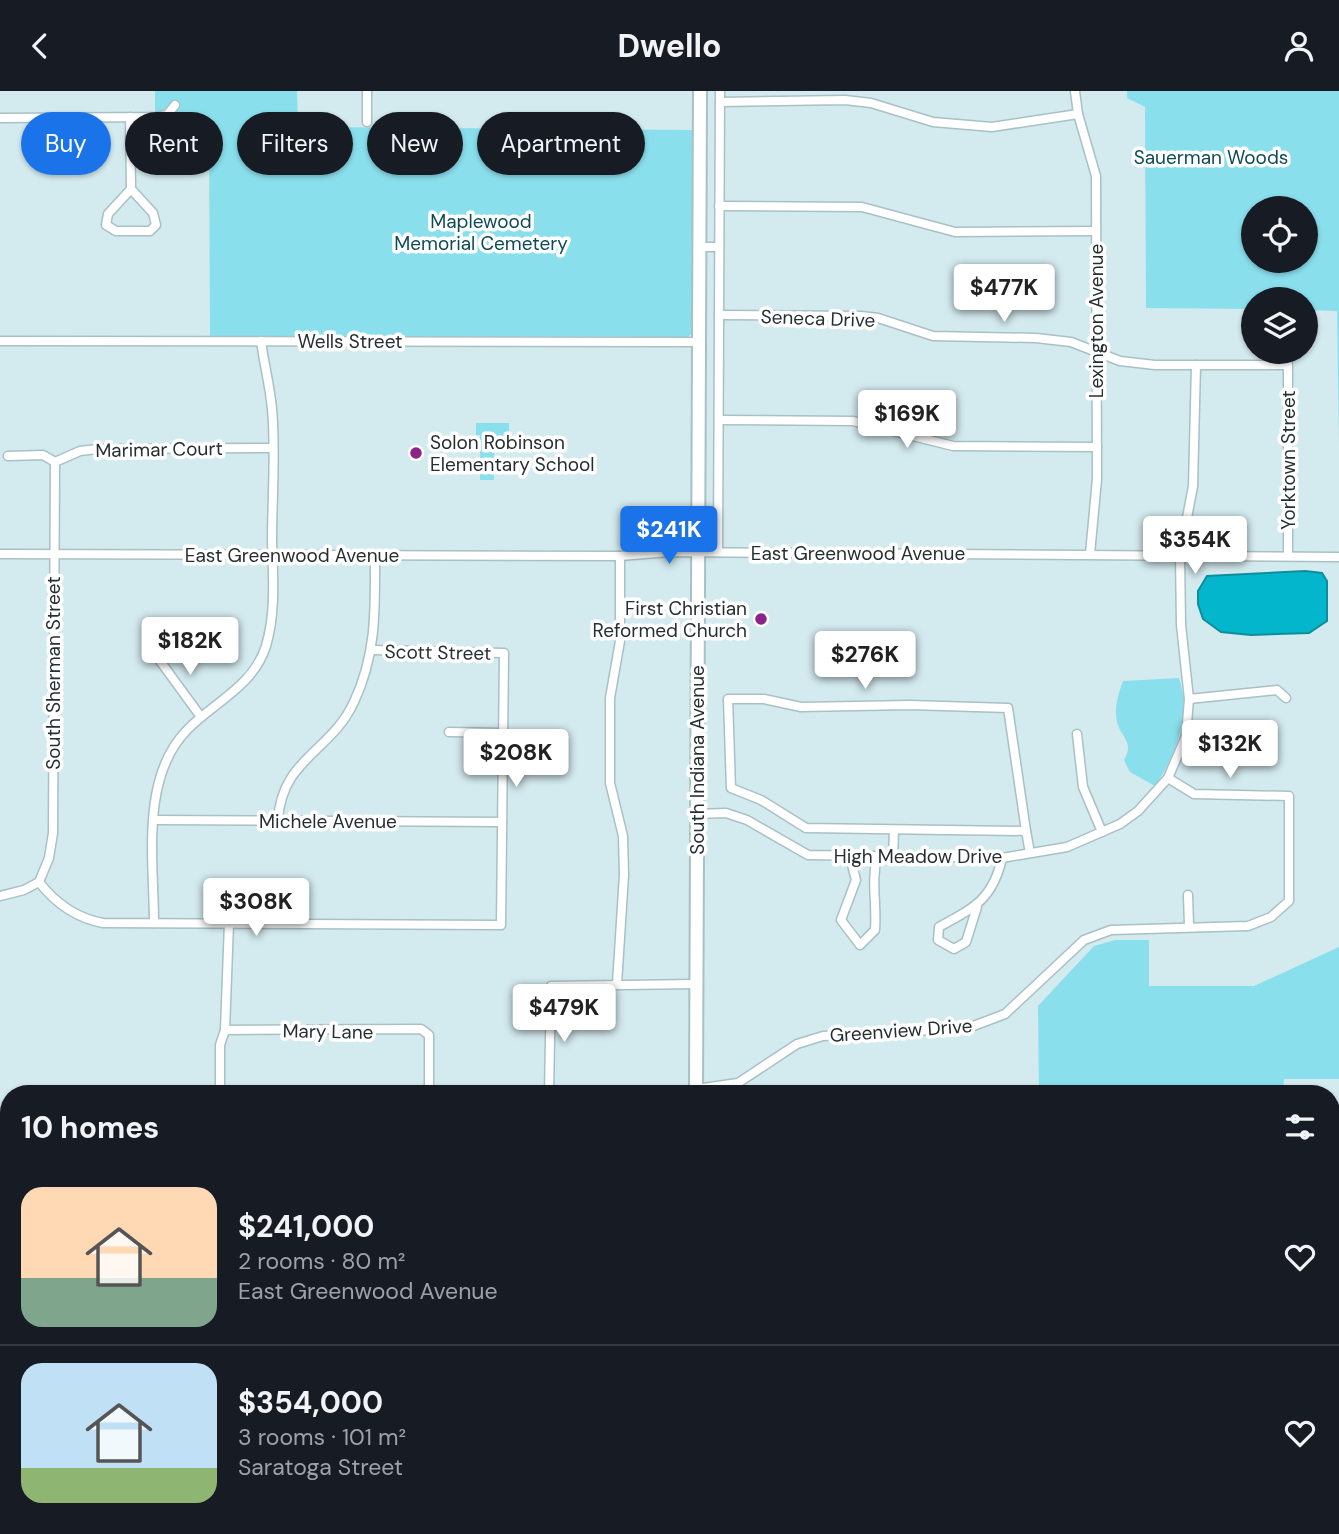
<!DOCTYPE html>
<meta charset="utf-8">
<style>
:root{--surface:#171b24;--page:#20242c;--text:#f1f3f6;--muted:#9ea1a6;--line:#363941;--accent:#1a73e8}
body{margin:0;font-family:"DM Sans",sans-serif;background:var(--page);color:var(--text);height:100vh;display:flex;flex-direction:column;font-size:26px;white-space:nowrap}
*{box-sizing:border-box;margin:0}
p{font-size:23px;color:var(--muted)}
.icon{flex:none;width:38px;height:38px;fill:none;stroke:currentColor;stroke-width:2;stroke-linecap:round;stroke-linejoin:round}
.map{position:relative;flex:1;overflow:hidden}
.drawer{position:absolute;left:0px;top:994px;width:1340px;height:450px;display:flex;flex-direction:column;background:var(--surface);border-radius:28px 28px 0 0;box-shadow:0 2px 5px #0004}
.drawer>*{flex:none}
.guide{position:absolute;left:21px;top:21px;width:700px;height:63px;display:flex;gap:14px}
.buttons{position:absolute;left:1241px;top:105px;display:grid;gap:14px}
.buttons a{display:grid;place-items:center;width:77px;height:77px;border-radius:50%;background:var(--surface);box-shadow:0 2px 5px #0004;font-size:35px}
.price{position:absolute;translate:-50% -60px;padding:0 16px;border-radius:7px;background:#fff;color:#222;font-size:23px;line-height:46px;filter:drop-shadow(0 2px 4px #0008)}
.price::after{content:'';position:absolute;left:50%;top:42px;width:21px;height:16px;margin-left:-10px;background:inherit;clip-path:polygon(0 0,100% 0,50% 100%)}
.price.on{background:var(--accent);color:#fff}
ul{padding:0;list-style:none}
li{display:flex;align-items:center;gap:21px;height:175px;padding:0 21px}
li+li{border-top:2px solid var(--line)}
li span{display:grid;place-items:center;flex:none;width:196px;height:140px;border-radius:21px;color:#555}
li>.icon{margin-inline-start:auto}
span .icon{width:84px;height:84px;fill:#fffc;stroke-width:1}
li b{font-size:30px}
h2{display:flex;justify-content:space-between;align-items:center;height:84px;padding:0 21px;font-size:30px}
.pill{padding:0 24px;border-radius:32px;background:var(--surface);box-shadow:0 2px 5px #0004;font-size:24px;line-height:63px}
.pill.on{background:var(--accent);color:#fff}
header{display:flex;justify-content:space-between;align-items:center;height:91px;padding:0 21px;background:var(--surface);font-size:32px;font-weight:700}
.map>svg:first-child{display:block}
.green{fill:#8adfed;fill-rule:evenodd}
.water{fill:#03b6cb;stroke:#0e8e9c;stroke-width:2}
.lines{fill:none;stroke-linecap:round;stroke-linejoin:round}
.street-casing{stroke:#a9c0c4;stroke-width:11}
.secondary-casing{stroke:#a9c0c4;stroke-width:16}
.street{stroke:#fff;stroke-width:8}
.secondary{stroke:#fff;stroke-width:12}
.poi-dot{fill:#8d2387;stroke:#fff;stroke-width:2.5}
.labels{text-anchor:middle;stroke-width:7;stroke-linejoin:round;paint-order:stroke}
.park-label{font-size:19px;fill:#0d4c55;stroke:#fff}
.street-label{font-size:19px;fill:#262f30;stroke:#fff}
.poi-label{font-size:19px;fill:#262f30;stroke:#fff;text-anchor:start}
</style>
<header><svg class="icon" aria-label="back" viewBox="0 0 24 24"><path d="M15 5l-7 7 7 7"/></svg>Dwello<svg class="icon" aria-label="person" viewBox="0 0 24 24"><circle cx="12" cy="8" r="4"/><path d="M4 21q1-7 8-7t8 7"/></svg></header>
<div class="map">
<svg width="1339" height="1443" viewBox="0 0 1339 1443">
<rect width="100%" height="100%" fill="#d3eaef"/>
<g class="green">
<polygon points="155,0 297,0 298,36 692,39 693,241 688,246 210,245 209,36 155,35"/>
<path d="M1127,0h212v352l-2,-132 -31,-1v-11h-53v10l-107,-1 -1,-201 -18,-9zM1253,117h53v53h-53z"/>
<polygon points="476,332 509,332 509,359 494,359 494,389 480,389 480,344 476,344"/>
<path d="M1179,587c13,36 -4,79 -24,108l-25,-14 -6,-12c10,-17 -1,-21 -6,-35 -5,-15 0,-30 5,-44z"/>
<polygon points="1115,849 1149,849 1149,895 1254,895 1339,856 1339,988 1284,988 1283,1003 1039,1003 1038,915 1094,855"/>
</g>
<polygon class="water" points="1305,480 1322,482 1327,490 1327,530 1309,542 1251,544 1221,541 1203,528 1198,513 1198,500 1207,485"/>
<g class="lines">
<defs>
<g id="street">
<polyline points="367,0 367,31"/>
<polyline points="1075,0 1078,23 1096,85 1097,388 1090,463"/>
<polyline points="720,11 845,9 871,12 933,31 992,36 1078,23"/>
<polyline points="130,26 131,98 108,123 106,134 116,140 150,140 156,134 153,122 131,98"/>
<polyline points="0,27 156,26 167,24 175,14"/>
<polyline points="719,115 862,116 955,141 1096,140"/>
<polyline points="699,156 719,156"/>
<polyline points="719,224 861,225 878,227 933,245 1036,247 1071,251 1120,270 1155,274 1288,274 1288,465"/>
<polyline points="0,250 699,251"/>
<polyline points="719,329 853,330 953,355 1097,356"/>
<polyline points="8,365 43,364 55,371"/>
<polyline points="55,371 80,360 97,358 272,357"/>
<polyline points="718,461 720,0"/>
<polyline points="0,463 620,465 669,461 1339,466"/>
<polyline points="155,563 201,626"/>
<polygon points="728,608 764,608 801,616 910,614 1008,617 1026,740 806,737 761,709 731,697"/>
<polyline points="1189,608 1277,599 1286,607"/>
<polyline points="449,641 502,642"/>
<polyline points="1077,643 1083,696 1102,741"/>
<polyline points="696,723 726,722 747,729 808,764 1002,767 1067,756 1120,733 1138,720 1168,687 1186,645 1189,608 1181,534 1180,464 1193,395 1196,274"/>
<polyline points="154,729 502,731"/>
<path d="M278,730c3,-62 53,-69 76,-119 23,-49 21,-94 21,-147"/>
<polyline points="1026,740 1030,762"/>
<path d="M850,766l6,23 -15,40 19,25 15,-15c2,-25 -4,-48 2,-73"/>
<polyline points="893,766 894,740"/>
<path d="M39,791c17,22 37,36 64,41l398,2 3,-272 -131,-3"/>
<polyline points="39,791 49,767 53,742 55,371"/>
<polyline points="1188,804 1189,835"/>
<polyline points="0,805 24,799 39,791"/>
<path d="M977,816l-11,35 -12,7 -16,-9 1,-13c35,-19 54,-28 63,-69"/>
<path d="M154,832c0,-62 -14,-145 33,-193 27,-28 66,-43 79,-84 10,-34 7,-69 6,-105 0,-43 4,-89 0,-132 -2,-23 -8,-45 -11,-68"/>
<polyline points="617,893 624,784 623,745 610,692 610,607 620,550 620,465"/>
<polyline points="225,939 421,938 429,944 429,1003"/>
<polyline points="696,998 738,992 797,953 823,945 968,937 1005,923 1084,849 1111,839 1248,835 1271,826 1289,810 1289,705 1194,703 1168,687"/>
<polyline points="220,1003 220,954 225,939 229,832"/>
<polyline points="549,1003 551,895 696,893"/>
<polyline points="1332,1089 1339,1087"/>
<polyline points="1332,1211 1339,1211"/>
<polyline points="1332,1426 1339,1425"/>
<polyline points="248,1435 248,1443"/>
<polyline points="351,1435 351,1443"/>
<polyline points="495,1435 495,1443"/>
<polyline points="771,1435 772,1443"/>
<polyline points="920,1435 920,1443"/>
<polyline points="0,1436 35,1443"/>
</g>
<g id="secondary">
<polyline points="696,1003 700,0"/>
<polyline points="694,1435 694,1443"/>
</g>
</defs>
<use href="#street" class="street-casing"/>
<use href="#secondary" class="secondary-casing"/>
<use href="#street" class="street"/>
<use href="#secondary" class="secondary"/>
</g>
<g class="poi-dot">
<circle cx="416" cy="362" r="7"/>
<circle cx="761" cy="528" r="7"/>
</g>
<g class="labels">
<g class="park-label">
<text x="1211" y="73">Sauerman Woods</text>
<text x="481" y="137">Maplewood<tspan x="481" dy="22">Memorial Cemetery</tspan></text>
</g>
<g class="street-label">
<text transform="translate(818 227) rotate(2)" y="7">Seneca Drive</text>
<text transform="translate(1096 230) rotate(-90)" y="7">Lexington Avenue</text>
<text x="350" y="257">Wells Street</text>
<text transform="translate(159 358) rotate(-1)" y="7">Marimar Court</text>
<text transform="translate(1288 369) rotate(-90)" y="7">Yorktown Street</text>
<text x="858" y="469">East Greenwood Avenue</text>
<text x="292" y="471">East Greenwood Avenue</text>
<text transform="translate(438 561) rotate(1)" y="7">Scott Street</text>
<text transform="translate(53 582) rotate(-90)" y="7">South Sherman Street</text>
<text transform="translate(697 669) rotate(-90)" y="7">South Indiana Avenue</text>
<text x="328" y="737">Michele Avenue</text>
<text x="918" y="772">High Meadow Drive</text>
<text transform="translate(901 939) rotate(-4)" y="7">Greenview Drive</text>
<text transform="translate(328 940) rotate(1)" y="7">Mary Lane</text>
</g>
<g class="poi-label">
<text x="430" y="358">Solon Robinson<tspan x="430" dy="22">Elementary School</tspan></text>
<text x="747" y="524" text-anchor="end">First Christian<tspan x="747" dy="22">Reformed Church</tspan></text>
</g>
</g>
</svg>
<div class="buttons">
<a><svg class="icon" aria-label="locate" viewBox="0 0 24 24"><circle cx="12" cy="12" r="6"/><path d="M12 2v4M12 18v4M2 12h4M18 12h4"/></svg></a>
<a><svg class="icon" aria-label="layers" viewBox="0 0 24 24"><path d="M12 4l9 5-9 5-9-5zM3 14l9 5 9-5"/></svg></a>
</div>
<b class="price" style="left:1004px;top:233px">$477K</b>
<b class="price" style="left:907px;top:359px">$169K</b>
<b class="price on" style="left:669px;top:475px">$241K</b>
<b class="price" style="left:1195px;top:485px">$354K</b>
<b class="price" style="left:190px;top:586px">$182K</b>
<b class="price" style="left:865px;top:600px">$276K</b>
<b class="price" style="left:1230px;top:689px">$132K</b>
<b class="price" style="left:516px;top:698px">$208K</b>
<b class="price" style="left:256px;top:847px">$308K</b>
<b class="price" style="left:564px;top:953px">$479K</b>
<div class="guide">
<a class="pill on">Buy</a>
<a class="pill">Rent</a>
<a class="pill">Filters</a>
<a class="pill">New</a>
<a class="pill">Apartment</a>
</div>
<section class="drawer">
<h2>10 homes<svg class="icon" aria-label="filters" viewBox="0 0 24 24"><path d="M4 7h16M4 17h16"/><circle cx="9" cy="7" r="2"/><circle cx="15" cy="17" r="2"/></svg></h2>
<ul>
<li><span style="background:linear-gradient(#ffd9b3 65%,#7fa58c 0)"><svg class="icon" aria-label="home" viewBox="0 0 24 24"><path d="M3 11l9-7 9 7M6 9v11h12V9"/></svg></span><div><b>$241,000</b><p>2 rooms · 80 m²</p><p>East Greenwood Avenue</p></div><svg class="icon" aria-label="heart" viewBox="0 0 24 24"><path d="M12 20l-8-8c-3-5 5-10 8-4 3-6 11-1 8 4z"/></svg></li>
<li><span style="background:linear-gradient(#bfe0f5 75%,#8fb573 0)"><svg class="icon" aria-label="home" viewBox="0 0 24 24"><path d="M3 11l9-7 9 7M6 9v11h12V9"/></svg></span><div><b>$354,000</b><p>3 rooms · 101 m²</p><p>Saratoga Street</p></div><svg class="icon" aria-label="heart" viewBox="0 0 24 24"><path d="M12 20l-8-8c-3-5 5-10 8-4 3-6 11-1 8 4z"/></svg></li>
</ul>
</section>
</div>
